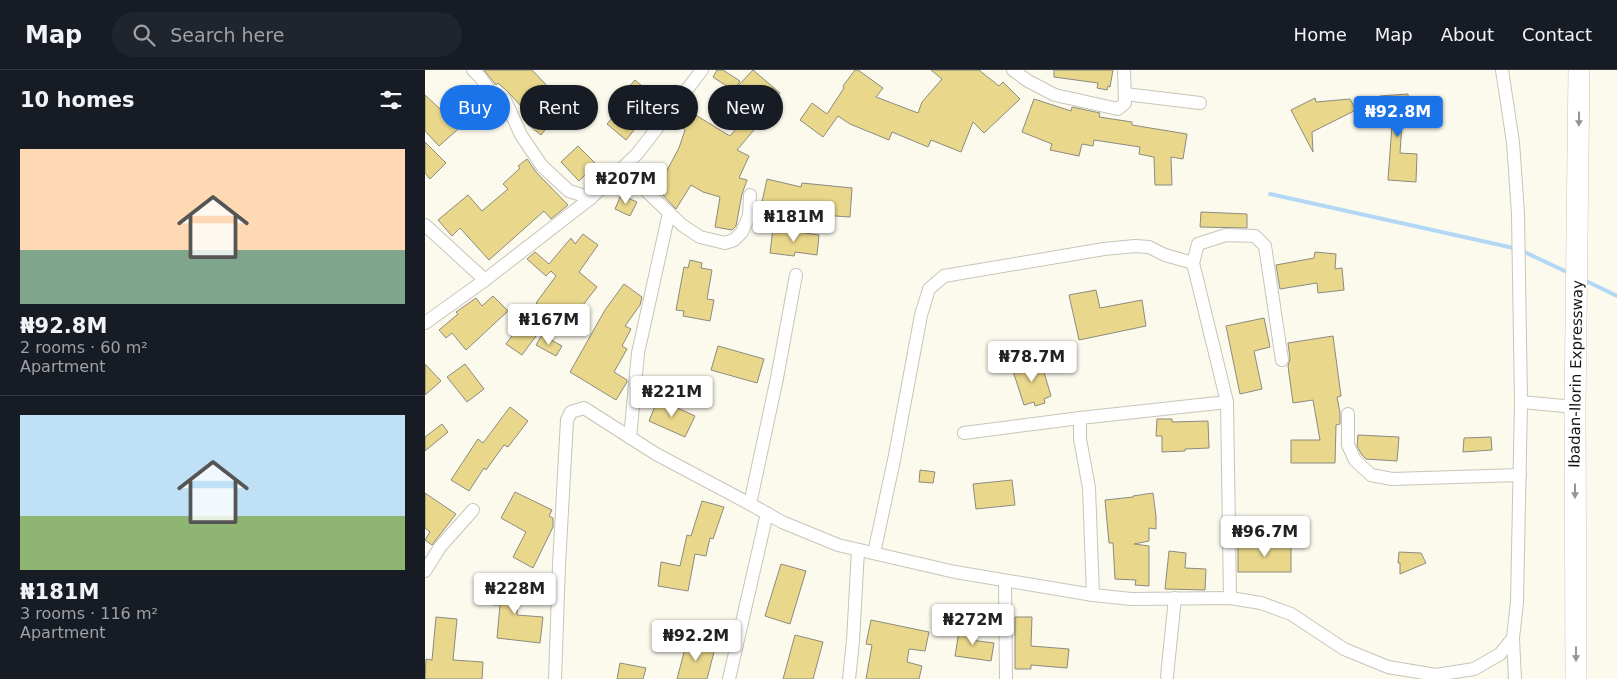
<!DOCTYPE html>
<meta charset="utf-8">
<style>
:root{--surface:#171b24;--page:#20242c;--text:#f1f3f6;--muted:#9ea1a6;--line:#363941;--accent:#1a73e8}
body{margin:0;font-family:"DejaVu Sans",sans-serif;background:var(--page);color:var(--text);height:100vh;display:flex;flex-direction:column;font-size:19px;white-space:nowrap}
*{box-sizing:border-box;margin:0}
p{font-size:16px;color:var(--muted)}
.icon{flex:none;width:28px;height:28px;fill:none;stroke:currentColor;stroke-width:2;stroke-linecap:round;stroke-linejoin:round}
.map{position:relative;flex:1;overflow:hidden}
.drawer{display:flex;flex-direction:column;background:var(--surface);width:425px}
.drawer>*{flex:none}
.guide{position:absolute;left:15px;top:15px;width:475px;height:45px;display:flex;gap:10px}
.price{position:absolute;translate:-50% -42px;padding:0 11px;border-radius:5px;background:#fff;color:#222;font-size:16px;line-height:32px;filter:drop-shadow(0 1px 2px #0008)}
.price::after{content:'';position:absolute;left:50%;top:30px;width:15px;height:11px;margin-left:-8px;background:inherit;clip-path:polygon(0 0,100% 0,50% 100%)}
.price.current{background:var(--accent);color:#fff}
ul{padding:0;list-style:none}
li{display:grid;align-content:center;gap:10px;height:265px;padding:0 20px}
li+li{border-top:1px solid var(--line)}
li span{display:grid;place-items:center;height:155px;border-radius:0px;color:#555}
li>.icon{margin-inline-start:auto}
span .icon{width:90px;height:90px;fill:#fffc;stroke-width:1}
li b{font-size:21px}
h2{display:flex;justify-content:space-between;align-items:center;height:60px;padding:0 20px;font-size:21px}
.pill{padding:0 18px;border-radius:22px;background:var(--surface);box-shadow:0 1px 4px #0004;font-size:18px;line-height:45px}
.pill.current{background:var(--accent);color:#fff}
header{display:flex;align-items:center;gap:30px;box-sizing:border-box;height:70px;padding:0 25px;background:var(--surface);border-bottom:1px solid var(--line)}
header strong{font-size:24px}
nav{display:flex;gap:28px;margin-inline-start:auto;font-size:18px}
.search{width:350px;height:45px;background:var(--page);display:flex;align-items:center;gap:12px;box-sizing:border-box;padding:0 18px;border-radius:28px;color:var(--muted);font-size:19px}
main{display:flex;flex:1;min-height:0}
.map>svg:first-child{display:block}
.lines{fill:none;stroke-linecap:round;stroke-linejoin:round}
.stream{stroke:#b2d8f6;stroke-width:4}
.building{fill:#e9d78b;stroke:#8d8b80}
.minor-casing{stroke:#c7c5b9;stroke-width:14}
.motorway-casing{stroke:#c7c5b9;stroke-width:22}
.minor{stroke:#fff;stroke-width:12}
.motorway{stroke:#fff;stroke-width:21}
.oneway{fill:#959593}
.labels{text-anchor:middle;stroke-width:4;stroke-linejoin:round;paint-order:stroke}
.street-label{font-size:15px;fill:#14130f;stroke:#fff}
</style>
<header>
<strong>Map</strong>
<div class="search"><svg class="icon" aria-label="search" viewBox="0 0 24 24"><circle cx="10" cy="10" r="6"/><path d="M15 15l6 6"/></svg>Search here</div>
<nav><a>Home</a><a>Map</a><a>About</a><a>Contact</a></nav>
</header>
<main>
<section class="drawer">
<h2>10 homes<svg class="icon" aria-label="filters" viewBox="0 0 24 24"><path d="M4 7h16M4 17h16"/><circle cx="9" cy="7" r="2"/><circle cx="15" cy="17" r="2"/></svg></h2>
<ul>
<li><span style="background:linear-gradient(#ffd9b3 65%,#7fa58c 0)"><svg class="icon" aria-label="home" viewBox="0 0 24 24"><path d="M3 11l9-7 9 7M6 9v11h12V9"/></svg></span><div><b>₦92.8M</b><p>2 rooms · 60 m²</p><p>Apartment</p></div></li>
<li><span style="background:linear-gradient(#bfe0f5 65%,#8fb573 0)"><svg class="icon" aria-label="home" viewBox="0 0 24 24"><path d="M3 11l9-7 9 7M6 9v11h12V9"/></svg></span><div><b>₦181M</b><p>3 rooms · 116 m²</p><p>Apartment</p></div></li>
</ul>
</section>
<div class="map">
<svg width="1192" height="609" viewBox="0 0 1192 609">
<rect width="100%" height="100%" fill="#fcf9ed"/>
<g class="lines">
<g class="stream">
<polyline points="845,124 1093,179 1144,203"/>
<polyline points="1159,210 1192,226"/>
</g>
</g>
<g class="building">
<polygon points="59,0 107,0 128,22 130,19 144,30 116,65 102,54 107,48 84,23 73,13 71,15"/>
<polygon points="292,0 298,0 315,11 309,21 288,7"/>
<polygon points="328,0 355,23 336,45 339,48 312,80 324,86 314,108 322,110 317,124 311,156 307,160 290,157 295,127 278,122 266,115 251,139 235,122 240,104 254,78 260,60 254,56 264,41 305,66 331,35 311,18"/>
<polygon points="430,0 433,0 458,18 451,27 493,43 497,32 517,9 506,0 554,0 574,16 578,12 595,29 559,63 548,52 536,82 506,70 503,77 467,62 464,70 425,54 413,46 398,67 375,50 387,33 402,44 419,18 418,16"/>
<polygon points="629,0 688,0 685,17 683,16 682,20 672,18 673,13 629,7"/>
<polygon points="210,10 231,28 224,36 232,43 223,53 218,49 201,70 182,54 202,30 197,25"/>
<polygon points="983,24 985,53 977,54 975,83 992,84 991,112 963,110 967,55 957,56 955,26"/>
<polygon points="0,25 15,39 22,33 40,53 14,76 0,61"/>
<polygon points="890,28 891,32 925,29 931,40 887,62 888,82 866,40"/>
<polygon points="609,29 646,41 647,37 675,43 674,47 707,52 707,55 762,64 758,89 746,87 747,115 730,115 729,87 714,84 715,77 669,70 668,76 657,74 654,86 625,80 627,74 597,62"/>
<polygon points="0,72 21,93 5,109 0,103"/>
<polygon points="153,76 171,94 154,111 136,92"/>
<polygon points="102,89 111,102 143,135 126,149 119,141 64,190 35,158 27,166 13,150 43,125 57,141 83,119 78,114 95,98 93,96"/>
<polygon points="342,109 376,117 377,113 427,118 425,147 350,142 351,135 337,132"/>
<polygon points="196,125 212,132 205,146 190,139"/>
<polygon points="776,142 822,144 822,158 775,157"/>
<polygon points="348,158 394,165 392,185 370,182 369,186 345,183"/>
<polygon points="158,164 173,175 154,202 172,217 154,240 155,241 146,253 125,238 122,241 111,233 131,206 126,201 121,206 102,189 110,182 124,194 146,168 150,174"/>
<polygon points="890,182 911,184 910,199 917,198 919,220 893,223 892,213 855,219 851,195 889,188"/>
<polygon points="265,190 277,193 276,198 287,200 282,229 289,230 285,251 258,246 259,241 251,240 259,197 263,198"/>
<polygon points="199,214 217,227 215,235 200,256 206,259 197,276 202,279 189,302 202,310 202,312 191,330 145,302 180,240"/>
<polygon points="671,220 675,238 717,230 721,256 654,270 644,225"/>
<polygon points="68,226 83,241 41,280 27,263 21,268 14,260 33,244 31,242 51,228 57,236"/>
<polygon points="839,248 845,277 829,281 837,319 815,324 801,256"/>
<polygon points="95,255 111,266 97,285 81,274"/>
<polygon points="117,265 137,276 131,286 111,275"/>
<polygon points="908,266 916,326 912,327 915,343 915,354 911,355 910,393 866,393 866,370 895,370 888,330 868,333 863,296 865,289 863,273"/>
<polygon points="293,276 339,289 332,313 286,300"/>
<polygon points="615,289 626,326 619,329 620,333 610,336 609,332 599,335 587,298"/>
<polygon points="0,294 16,311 0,325"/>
<polygon points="40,294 59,319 42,332 22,307"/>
<polygon points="233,329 270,346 260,367 224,351"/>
<polygon points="85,337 103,351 83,377 79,375 61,400 59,398 44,421 26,410 53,369 58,373"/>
<polygon points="732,349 747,349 747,352 783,351 784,378 760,379 760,381 737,382 737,366 731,366"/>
<polygon points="17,354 23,362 0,381 0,367"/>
<polygon points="933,365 974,367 972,391 941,389 937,385 932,376"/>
<polygon points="1066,367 1067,380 1038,382 1039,368"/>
<polygon points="495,400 510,402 508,413 494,412"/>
<polygon points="587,410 590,435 551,439 548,414"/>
<polygon points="90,422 127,440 124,446 128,448 128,457 108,498 88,487 101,462 76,448"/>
<polygon points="0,423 31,444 7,475 0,470 5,462 0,458"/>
<polygon points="728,423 731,446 731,459 724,458 724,471 709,474 724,476 724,516 710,515 711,510 690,509 688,473 684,473 680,430 708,427 708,426"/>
<polygon points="277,431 299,437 288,469 285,468 281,486 270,484 263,521 233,516 236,492 255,496 262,465 266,466"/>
<rect x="813" y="475" width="53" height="27"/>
<polygon points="744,481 761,483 760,498 781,499 780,520 740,519"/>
<polygon points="974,482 996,483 1001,493 975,504 975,493 973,493"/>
<polygon points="356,494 381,501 365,554 340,546"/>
<polygon points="70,510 94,512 92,545 118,547 115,573 72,568 75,535 68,535"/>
<polygon points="11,547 32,549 28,590 58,592 57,609 0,609 1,589 7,590"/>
<polygon points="590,547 607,547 606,576 644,579 642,598 606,595 606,599 590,599"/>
<polygon points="446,550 504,562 500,581 484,579 482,592 497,596 494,609 441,609 447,575 441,574"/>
<polygon points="535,555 547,557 545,570 569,573 566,591 530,586"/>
<polygon points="370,565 398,572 388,609 358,609"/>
<polygon points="262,571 290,578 282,609 252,609"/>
<polygon points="195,593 221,598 218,609 192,609"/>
</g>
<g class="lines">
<defs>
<g id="minor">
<polyline points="48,0 55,7 67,24 80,30 96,65 117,96 144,121 166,128"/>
<polyline points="588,0 603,11 630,25 693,39 700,33 699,0"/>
<polyline points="1077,0 1088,72 1093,144 1096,332 1092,532 1088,568 1090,609"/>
<polyline points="700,24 775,33"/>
<polyline points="197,98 257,155 275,167 300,173 309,170 317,162 324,146 325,125"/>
<polyline points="0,155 60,210"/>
<polyline points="0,253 60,210 166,128 212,84 277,0"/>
<polyline points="1096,332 1150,337"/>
<polyline points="923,344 923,375 930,390 946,405 967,409 1095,405"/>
<polyline points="655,348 655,369 664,418 668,525"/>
<polyline points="539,363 655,348 802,332"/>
<polyline points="205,368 213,283 244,143"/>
<polyline points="325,434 352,308 371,205"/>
<polyline points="449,483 469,390 496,245 504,219 519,206 679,179 710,176 724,177 740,185 768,193"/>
<polyline points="0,501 15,477 48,440"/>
<polyline points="580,511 581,609"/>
<polyline points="805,528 802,332 768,193 773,174 801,165 830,166 840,176 857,290"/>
<polyline points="742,606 750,528"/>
<polyline points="130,609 134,495 142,350 146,342 159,338 231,384 325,434 357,452 413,475 530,502 668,525 706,529 805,528 836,533 866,544 919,579 963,597 1011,605 1049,599 1075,584 1088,568"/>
<polyline points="304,609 342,443"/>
<polyline points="424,609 428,571 433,480"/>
</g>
<polyline id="motorway" points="1151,609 1150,337 1154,0"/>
</defs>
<use href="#minor" class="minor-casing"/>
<use href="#motorway" class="motorway-casing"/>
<use href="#minor" class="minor"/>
<use href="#motorway" class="motorway"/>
</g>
<defs><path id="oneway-solid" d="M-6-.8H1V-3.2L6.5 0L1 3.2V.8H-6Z" transform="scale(1.25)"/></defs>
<g class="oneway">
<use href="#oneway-solid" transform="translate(1154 49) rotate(91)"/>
<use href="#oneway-solid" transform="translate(1150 421) rotate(90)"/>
<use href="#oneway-solid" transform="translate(1151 584) rotate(90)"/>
</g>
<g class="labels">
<g class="street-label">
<text transform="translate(1151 304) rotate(-89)" y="5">Ibadan-Ilorin Expressway</text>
</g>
</g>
</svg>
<b class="price current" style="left:973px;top:68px">₦92.8M</b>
<b class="price" style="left:201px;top:135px">₦207M</b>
<b class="price" style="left:369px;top:173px">₦181M</b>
<b class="price" style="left:124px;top:276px">₦167M</b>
<b class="price" style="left:607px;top:313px">₦78.7M</b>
<b class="price" style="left:247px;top:348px">₦221M</b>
<b class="price" style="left:840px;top:488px">₦96.7M</b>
<b class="price" style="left:90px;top:545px">₦228M</b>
<b class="price" style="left:548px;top:576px">₦272M</b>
<b class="price" style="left:271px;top:592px">₦92.2M</b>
<div class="guide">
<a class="pill current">Buy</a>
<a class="pill">Rent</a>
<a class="pill">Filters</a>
<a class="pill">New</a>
</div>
</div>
</main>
